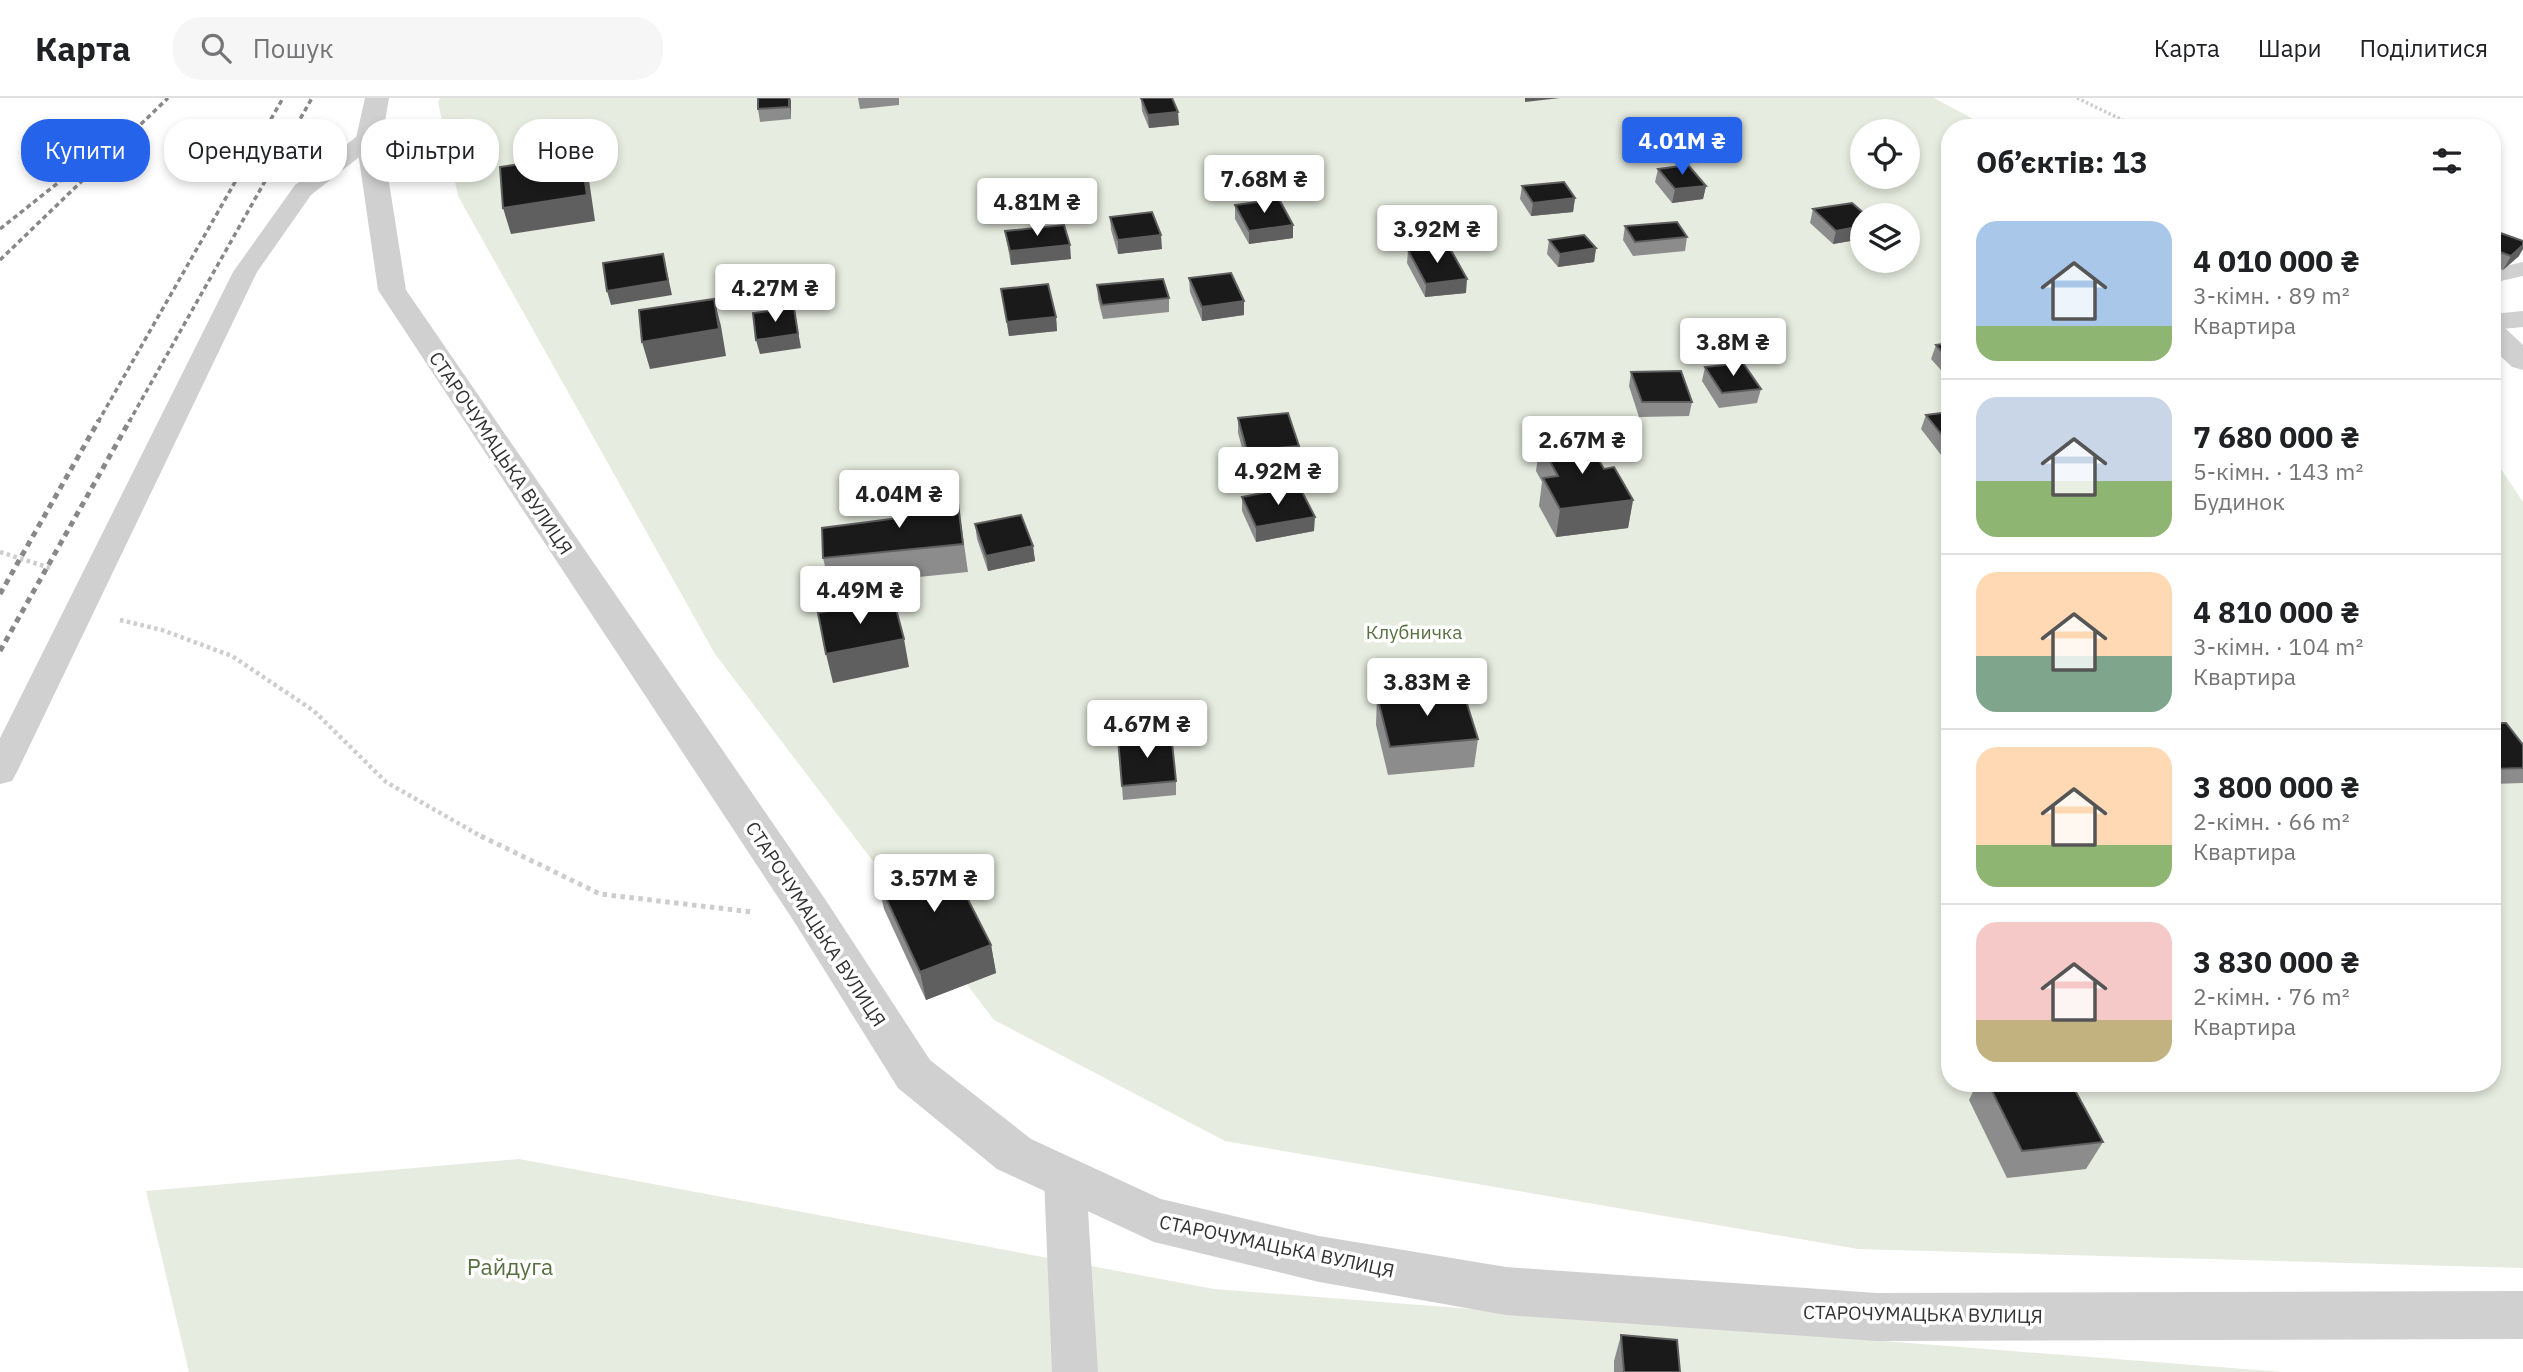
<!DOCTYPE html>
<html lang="uk">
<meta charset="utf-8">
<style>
:root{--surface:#fff;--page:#f6f6f6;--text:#202124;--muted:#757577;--line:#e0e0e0;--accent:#2563eb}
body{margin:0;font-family:"IBM Plex Sans",sans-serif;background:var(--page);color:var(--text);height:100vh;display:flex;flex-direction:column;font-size:26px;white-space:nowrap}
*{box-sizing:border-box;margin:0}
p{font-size:23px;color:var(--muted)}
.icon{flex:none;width:38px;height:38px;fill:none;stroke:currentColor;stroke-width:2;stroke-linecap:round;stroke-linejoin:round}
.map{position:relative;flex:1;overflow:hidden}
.details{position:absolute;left:1941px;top:21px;width:560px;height:973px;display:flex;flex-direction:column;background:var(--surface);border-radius:28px;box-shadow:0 4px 10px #0003}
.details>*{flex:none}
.banner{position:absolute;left:21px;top:21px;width:665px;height:63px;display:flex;gap:14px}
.tools{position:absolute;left:1850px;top:21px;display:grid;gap:14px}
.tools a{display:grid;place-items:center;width:70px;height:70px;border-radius:50%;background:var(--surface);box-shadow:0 4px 10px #0003;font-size:35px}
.price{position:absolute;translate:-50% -60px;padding:0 16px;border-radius:7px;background:#fff;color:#222;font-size:23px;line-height:46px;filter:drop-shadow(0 2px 4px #0008)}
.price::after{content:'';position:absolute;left:50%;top:42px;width:21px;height:16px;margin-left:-10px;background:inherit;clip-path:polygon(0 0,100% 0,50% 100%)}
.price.selected{background:var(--accent);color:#fff}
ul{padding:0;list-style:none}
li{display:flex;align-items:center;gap:21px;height:175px;padding:0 35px}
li+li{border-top:2px solid var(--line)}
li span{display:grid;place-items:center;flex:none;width:196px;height:140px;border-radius:21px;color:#555}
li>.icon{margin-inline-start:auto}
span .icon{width:84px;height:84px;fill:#fffc;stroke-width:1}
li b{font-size:30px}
h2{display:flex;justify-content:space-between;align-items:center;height:84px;padding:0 35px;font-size:30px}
.pill{padding:0 24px;border-radius:28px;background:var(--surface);box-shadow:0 4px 10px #0003;font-size:24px;line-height:63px}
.pill.selected{background:var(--accent);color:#fff}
header{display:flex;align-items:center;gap:42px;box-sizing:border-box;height:98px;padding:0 35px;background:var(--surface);border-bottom:2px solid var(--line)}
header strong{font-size:33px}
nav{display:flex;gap:38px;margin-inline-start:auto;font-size:24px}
.search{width:490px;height:63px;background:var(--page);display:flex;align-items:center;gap:18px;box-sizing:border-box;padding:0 24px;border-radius:28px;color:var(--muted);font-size:26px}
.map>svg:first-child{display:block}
.green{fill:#e6ecdf;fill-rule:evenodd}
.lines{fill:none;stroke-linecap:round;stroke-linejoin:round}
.path-far2{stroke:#cdcdcd;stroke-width:3.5;stroke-dasharray:2.5 2.5;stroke-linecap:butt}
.path-far1{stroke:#cdcdcd;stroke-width:4.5;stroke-dasharray:3.5 3.5;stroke-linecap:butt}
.path{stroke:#cdcdcd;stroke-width:5;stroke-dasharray:4.5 4.5;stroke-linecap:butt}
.service{fill:#d0d0d0;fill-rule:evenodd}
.minor{fill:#d0d0d0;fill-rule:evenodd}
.rail-far1{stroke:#888;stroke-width:3.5;stroke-dasharray:5 3.5;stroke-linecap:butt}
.rail{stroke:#888;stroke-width:5;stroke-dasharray:6 5;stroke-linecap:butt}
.wall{fill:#8c8c8c}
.shaded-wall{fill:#5f5f5f}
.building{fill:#1a1a1a;stroke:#5f5f5f;stroke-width:2}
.labels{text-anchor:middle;stroke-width:7;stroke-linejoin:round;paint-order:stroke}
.street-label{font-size:19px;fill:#333;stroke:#fff}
.park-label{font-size:19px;fill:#56703f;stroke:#fff}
.near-park-label{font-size:23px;fill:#56703f;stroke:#fff}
</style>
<header>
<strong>Карта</strong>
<div class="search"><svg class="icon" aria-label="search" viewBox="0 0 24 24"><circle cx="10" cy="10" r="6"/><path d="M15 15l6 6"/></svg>Пошук</div>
<nav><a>Карта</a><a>Шари</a><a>Поділитися</a></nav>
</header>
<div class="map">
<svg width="2523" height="1274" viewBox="0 0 2523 1274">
<rect width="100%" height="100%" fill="#fff"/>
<g class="green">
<path d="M440,0h1494l56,30h-40v955h542v-623l7,6 24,36v766l-665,-19 -633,-108 -231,-121 -279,-366 -257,-458 -20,-94zM1862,33h46v46h-46zM1862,117h46v46h-46z"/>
<polygon points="519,1061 1214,1191 2283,1274 189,1274 146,1093"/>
</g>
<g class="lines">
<polyline class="path-far2" points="2077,0 2139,30"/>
<g class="path-far1">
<polyline points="0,454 53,471"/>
<polyline points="120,522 162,532 232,558 314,613 386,684 484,740"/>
</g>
<polyline class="path" points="481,738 600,796 752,814"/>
<g class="service">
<polygon points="369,33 377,35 380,40 377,45 311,97 257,174 17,674 12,683 0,686 0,640 233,174 295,87 361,35"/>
<polygon points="2523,164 2523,178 2492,185 2492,171"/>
<polygon points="2523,213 2523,229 2492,232 2492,216"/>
<polygon points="1065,1062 1080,1067 1086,1080 1098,1274 1052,1274 1044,1080 1050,1067"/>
</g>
<g class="minor">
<polygon points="365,0 389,0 382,40 406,192 825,801 930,962 1031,1041 1161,1101 1319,1138 1506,1169 1876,1195 2523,1193 2523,1241 1876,1243 1506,1217 1319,1184 1154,1144 997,1071 898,990 795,825 378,192 356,40"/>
<polygon points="2492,225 2503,228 2523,247 2523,272 2512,269 2492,250"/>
</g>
<g class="rail-far1">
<polyline points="0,131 113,41"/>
<polyline points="0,162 168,0"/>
<polyline points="98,324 283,0"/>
<polyline points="129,324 312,0"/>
</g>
<g class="rail">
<polyline points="0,496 99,322"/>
<polyline points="0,553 130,322"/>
</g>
</g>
<g class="wall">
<polygon points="758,0 790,0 791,21 760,24 758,11"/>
<polygon points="858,0 899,0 899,7 860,11"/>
<polygon points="1141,0 1179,27 1149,30 1142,13"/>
<polygon points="1658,71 1706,88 1703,101 1672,105 1655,84"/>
<polygon points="1522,88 1575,100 1573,114 1531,118 1520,101"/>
<polygon points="1235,107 1293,127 1293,140 1249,146 1235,121"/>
<polygon points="1813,111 1862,117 1862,141 1833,146 1810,125"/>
<polygon points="1110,119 1162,151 1118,156 1111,132"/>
<polygon points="1625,128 1687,139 1685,153 1633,158 1623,142"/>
<polygon points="1005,133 1071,161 1011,167"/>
<polygon points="2492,135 2519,158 2503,172 2492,168"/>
<polygon points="1549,142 1596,150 1594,164 1558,169 1547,156"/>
<polygon points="1408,152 1466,195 1425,199 1407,165"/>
<polygon points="1189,180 1244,217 1202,223 1190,194"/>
<polygon points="1097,187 1169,200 1169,214 1103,221 1098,201"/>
<polygon points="1001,191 1056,219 1057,233 1009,238"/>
<polygon points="1950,245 1950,282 1931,261 1936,247"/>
<polygon points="1705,269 1761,291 1757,305 1719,310 1702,283"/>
<polygon points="1631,274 1692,304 1689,318 1639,319 1629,288"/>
<polygon points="1950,314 1950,361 1945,362 1921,331 1926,317"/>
<polygon points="1238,320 1299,348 1299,362 1247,368 1238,335"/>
<polygon points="1540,345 1604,371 1633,402 1628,430 1556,439 1539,408 1542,384 1536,373"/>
<polygon points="1242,399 1314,433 1256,444 1242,413"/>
<polygon points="961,425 968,474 830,488 823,460"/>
<polygon points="975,426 1033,448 1035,463 988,473 977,441"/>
<polygon points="1377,598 1478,641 1474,669 1388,677 1376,627"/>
<polygon points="2492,625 2523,647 2523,685 2492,686"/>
<polygon points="1176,683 1176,697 1123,702 1122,688"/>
<polygon points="878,783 991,847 996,875 926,902 884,811"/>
<polygon points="1977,985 2071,985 2103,1044 2086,1071 2007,1080 1969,1002"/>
<polygon points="1621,1237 1680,1274 1614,1274 1614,1263"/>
</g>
<g class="shaded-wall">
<polygon points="789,0 790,0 791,2 791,21"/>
<polygon points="1525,0 1560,0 1525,4"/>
<polygon points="1178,14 1179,27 1149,30 1148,17"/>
<polygon points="581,57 589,82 595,123 511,136 503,110"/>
<polygon points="1706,88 1703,101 1672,105 1675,91"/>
<polygon points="1575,100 1573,114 1531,118 1533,105"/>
<polygon points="1293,127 1293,140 1249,146 1249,133"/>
<polygon points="1862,128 1862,141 1833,146 1836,133"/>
<polygon points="1161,137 1162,151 1118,156 1118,142"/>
<polygon points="1070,147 1071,161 1011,167 1010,153"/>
<polygon points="2523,147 2523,151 2519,158 2503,172 2511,158"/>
<polygon points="1596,150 1594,164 1558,169 1560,156"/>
<polygon points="663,156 672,197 611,207 607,193"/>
<polygon points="1467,181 1466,195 1425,199 1426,186"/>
<polygon points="714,201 721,228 726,258 650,271 642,244"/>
<polygon points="1244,203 1244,217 1202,223 1202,209"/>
<polygon points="794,210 801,250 760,256 756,242"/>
<polygon points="1056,219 1057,233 1009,238 1007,224"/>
<polygon points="1633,402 1628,430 1556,439 1560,411"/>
<polygon points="1315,419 1314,433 1256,444 1256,429"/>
<polygon points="1033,448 1035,463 988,473 986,458"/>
<polygon points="904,541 909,569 833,585 826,556"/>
<polygon points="991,847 996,875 926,902 920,874"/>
</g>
<g class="building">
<polygon points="758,0 789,0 789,9 758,11"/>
<polygon points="1141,0 1172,0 1178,14 1148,17"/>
<polygon points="581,57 587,97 503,110 500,69"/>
<polygon points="1688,67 1706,88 1675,91 1658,71"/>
<polygon points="1564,84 1575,100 1533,105 1522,88"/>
<polygon points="1279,101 1293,127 1249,133 1235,107"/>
<polygon points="1852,105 1866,117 1862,117 1862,128 1836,133 1813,111"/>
<polygon points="1152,114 1161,137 1118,142 1110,119"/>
<polygon points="1677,124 1687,139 1635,144 1625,128"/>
<polygon points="1064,127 1070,147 1010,153 1005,133"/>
<polygon points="2495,133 2523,143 2523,147 2511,158 2492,151 2492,135"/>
<polygon points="1584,137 1596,150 1560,156 1549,142"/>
<polygon points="1448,147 1467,181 1426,186 1408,152"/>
<polygon points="663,156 668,183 607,193 603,165"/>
<polygon points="1231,175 1244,203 1202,209 1189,180"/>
<polygon points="1163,181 1169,200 1102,207 1097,187"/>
<polygon points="1048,186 1056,219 1007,224 1001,191"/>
<polygon points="714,201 719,231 642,244 639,212"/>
<polygon points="794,210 798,236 756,242 753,215"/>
<polygon points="1950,245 1950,263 1936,247"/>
<polygon points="1743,265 1761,291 1722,295 1705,269"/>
<polygon points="1681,273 1692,304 1642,304 1631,274"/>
<polygon points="1950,314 1950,347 1926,317"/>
<polygon points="1288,315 1299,348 1247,353 1238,320"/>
<polygon points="1586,340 1604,371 1614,369 1633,402 1560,411 1543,380 1558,378 1540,345"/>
<polygon points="1299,388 1315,419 1256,429 1242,399"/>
<polygon points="957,397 963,446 823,460 822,430 907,419 905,403"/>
<polygon points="1021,417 1033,448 986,458 975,426"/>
<polygon points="893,500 904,541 826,556 818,515"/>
<polygon points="1462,590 1478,641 1390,649 1377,598"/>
<polygon points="2492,625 2506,625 2523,647 2523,670 2492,671"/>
<polygon points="1171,635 1176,683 1122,688 1118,640"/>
<polygon points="946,758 991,847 920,874 878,783"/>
<polygon points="1988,985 2071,985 2103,1044 2022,1053"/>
<polygon points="1621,1237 1677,1242 1680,1274 1624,1274"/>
</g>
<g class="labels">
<g class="street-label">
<text transform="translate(501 355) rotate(56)" y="7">СТАРОЧУМАЦЬКА ВУЛИЦЯ</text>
<text transform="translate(816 826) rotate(57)" y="7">СТАРОЧУМАЦЬКА ВУЛИЦЯ</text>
<text transform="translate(1277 1148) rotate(12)" y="7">СТАРОЧУМАЦЬКА ВУЛИЦЯ</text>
<text transform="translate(1923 1216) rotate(1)" y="7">СТАРОЧУМАЦЬКА ВУЛИЦЯ</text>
</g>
<g class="park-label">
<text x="1414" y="541">Клубничка</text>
</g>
<g class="near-park-label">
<text x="510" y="1177">Райдуга</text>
</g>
</g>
</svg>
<div class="tools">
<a><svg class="icon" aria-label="locate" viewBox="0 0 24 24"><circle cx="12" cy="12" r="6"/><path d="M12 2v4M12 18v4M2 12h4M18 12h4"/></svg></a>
<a><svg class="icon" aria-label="layers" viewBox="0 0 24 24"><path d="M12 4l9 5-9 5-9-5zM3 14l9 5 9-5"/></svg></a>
</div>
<b class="price selected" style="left:1682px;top:79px">4.01M ₴</b>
<b class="price" style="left:1264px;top:117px">7.68M ₴</b>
<b class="price" style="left:1037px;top:140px">4.81M ₴</b>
<b class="price" style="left:1437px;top:167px">3.92M ₴</b>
<b class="price" style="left:775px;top:226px">4.27M ₴</b>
<b class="price" style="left:1733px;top:280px">3.8M ₴</b>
<b class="price" style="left:1582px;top:378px">2.67M ₴</b>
<b class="price" style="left:1278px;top:409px">4.92M ₴</b>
<b class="price" style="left:899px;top:432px">4.04M ₴</b>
<b class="price" style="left:860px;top:528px">4.49M ₴</b>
<b class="price" style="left:1427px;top:620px">3.83M ₴</b>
<b class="price" style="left:1147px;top:662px">4.67M ₴</b>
<b class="price" style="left:934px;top:816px">3.57M ₴</b>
<div class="banner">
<a class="pill selected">Купити</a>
<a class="pill">Орендувати</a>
<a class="pill">Фільтри</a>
<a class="pill">Нове</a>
</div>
<section class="details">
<h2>Об’єктів: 13<svg class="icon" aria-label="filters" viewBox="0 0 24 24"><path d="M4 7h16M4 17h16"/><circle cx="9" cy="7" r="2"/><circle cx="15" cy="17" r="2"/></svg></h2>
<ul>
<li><span style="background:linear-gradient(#a9c7e8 75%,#8fb573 0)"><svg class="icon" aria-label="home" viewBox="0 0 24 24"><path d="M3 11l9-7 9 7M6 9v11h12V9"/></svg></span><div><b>4 010 000 ₴</b><p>3-кімн. · 89 m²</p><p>Квартира</p></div></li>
<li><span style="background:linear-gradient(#c9d6e8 60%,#8fb573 0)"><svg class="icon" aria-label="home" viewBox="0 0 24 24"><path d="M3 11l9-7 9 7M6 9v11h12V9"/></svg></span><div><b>7 680 000 ₴</b><p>5-кімн. · 143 m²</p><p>Будинок</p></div></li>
<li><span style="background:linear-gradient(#ffd9b3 60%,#7fa58c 0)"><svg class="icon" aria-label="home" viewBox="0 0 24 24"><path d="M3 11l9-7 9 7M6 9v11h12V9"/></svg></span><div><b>4 810 000 ₴</b><p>3-кімн. · 104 m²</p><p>Квартира</p></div></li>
<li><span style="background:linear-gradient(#ffd9b3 70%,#8fb573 0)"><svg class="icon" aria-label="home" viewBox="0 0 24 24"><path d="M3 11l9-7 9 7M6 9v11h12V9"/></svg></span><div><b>3 800 000 ₴</b><p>2-кімн. · 66 m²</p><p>Квартира</p></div></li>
<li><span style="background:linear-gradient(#f6c9c9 70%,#c2b280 0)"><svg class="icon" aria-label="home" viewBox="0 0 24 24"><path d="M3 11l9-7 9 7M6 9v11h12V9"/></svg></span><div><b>3 830 000 ₴</b><p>2-кімн. · 76 m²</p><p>Квартира</p></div></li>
</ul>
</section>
</div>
